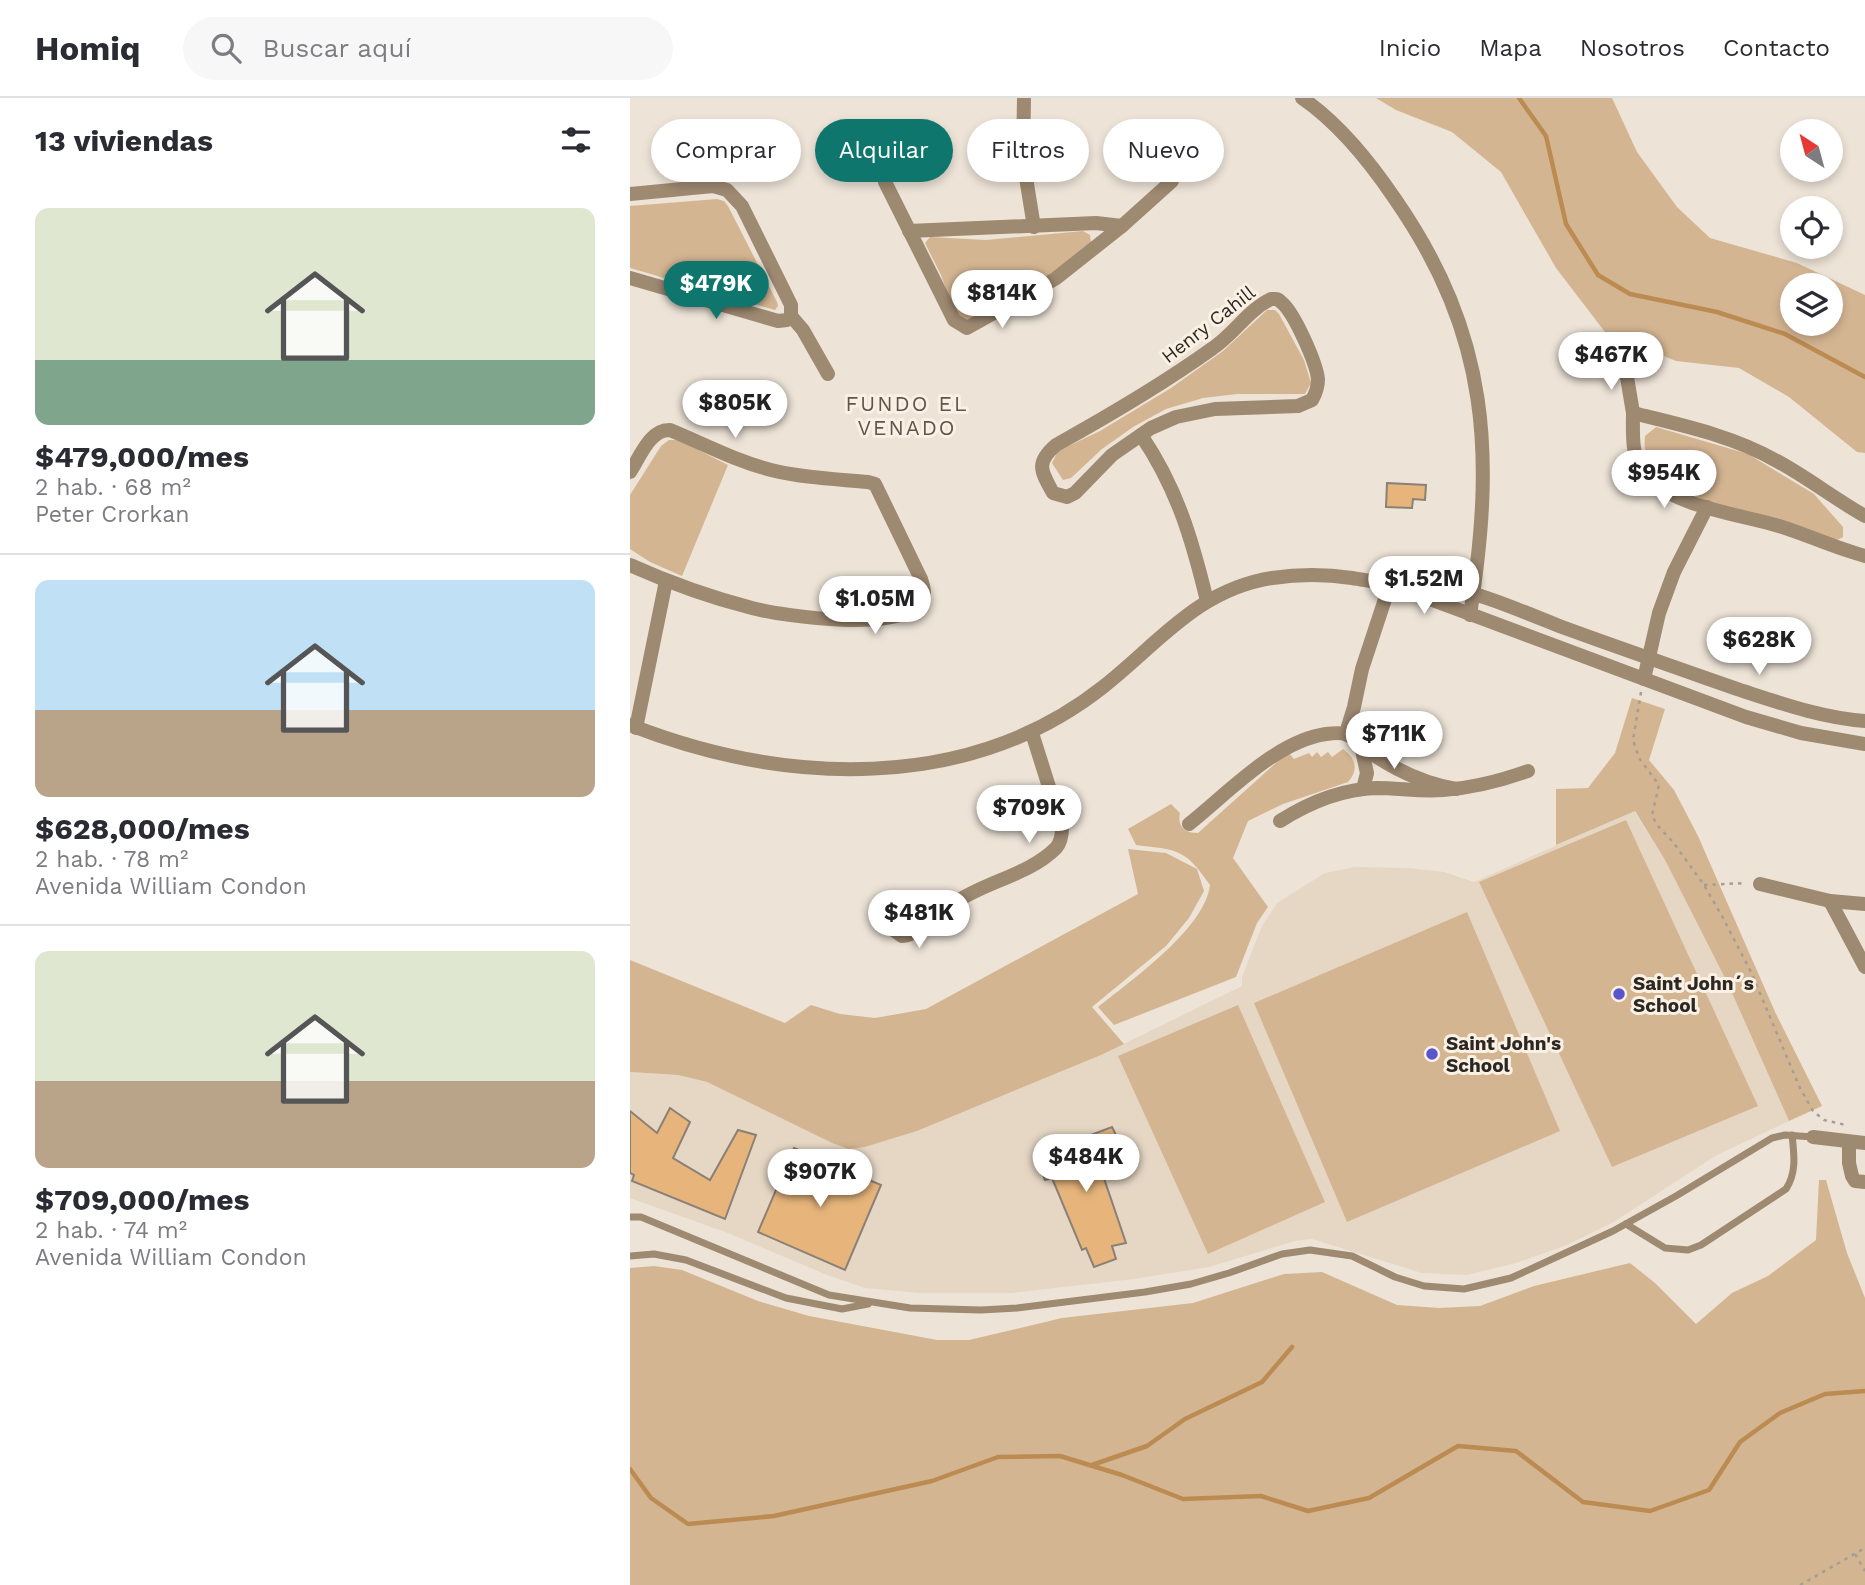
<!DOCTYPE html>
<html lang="es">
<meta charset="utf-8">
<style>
:root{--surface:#fff;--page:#f7f7f7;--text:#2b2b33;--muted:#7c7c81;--line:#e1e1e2;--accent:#0f766e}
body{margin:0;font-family:"Work Sans",sans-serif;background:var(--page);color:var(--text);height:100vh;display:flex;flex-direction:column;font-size:26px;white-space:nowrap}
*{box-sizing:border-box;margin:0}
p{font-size:23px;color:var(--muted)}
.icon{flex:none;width:38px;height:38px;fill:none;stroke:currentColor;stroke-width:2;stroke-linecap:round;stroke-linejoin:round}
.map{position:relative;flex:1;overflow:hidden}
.sheet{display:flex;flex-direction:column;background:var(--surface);width:630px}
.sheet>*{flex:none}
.hud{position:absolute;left:21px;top:21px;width:665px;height:63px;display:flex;gap:14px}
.needle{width:46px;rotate:324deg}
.fabs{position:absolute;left:1150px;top:21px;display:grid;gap:14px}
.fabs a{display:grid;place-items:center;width:63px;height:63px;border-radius:50%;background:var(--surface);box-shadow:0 4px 10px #0003;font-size:35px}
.price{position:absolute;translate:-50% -60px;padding:0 16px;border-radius:24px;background:#fff;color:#222;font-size:23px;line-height:46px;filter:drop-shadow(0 2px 4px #0008)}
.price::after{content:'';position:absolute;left:50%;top:42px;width:21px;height:16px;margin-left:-10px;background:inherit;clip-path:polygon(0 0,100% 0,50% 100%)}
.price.selected{background:var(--accent);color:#fff}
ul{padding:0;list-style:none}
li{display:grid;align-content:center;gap:14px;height:371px;padding:0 35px}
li+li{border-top:2px solid var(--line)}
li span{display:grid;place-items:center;height:217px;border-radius:14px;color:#555}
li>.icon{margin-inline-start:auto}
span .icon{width:126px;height:126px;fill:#fffc;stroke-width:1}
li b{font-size:30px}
h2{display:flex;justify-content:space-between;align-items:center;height:84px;padding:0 35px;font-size:30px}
.tag{padding:0 24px;border-radius:32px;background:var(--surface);box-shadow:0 4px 10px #0003;font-size:24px;line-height:63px}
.tag.selected{background:var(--accent);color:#fff}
header{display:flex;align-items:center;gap:42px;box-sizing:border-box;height:98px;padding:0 35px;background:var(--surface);border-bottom:2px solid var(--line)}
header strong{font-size:33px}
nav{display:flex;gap:38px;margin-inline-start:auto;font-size:24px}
.search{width:490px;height:63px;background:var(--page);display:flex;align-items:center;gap:18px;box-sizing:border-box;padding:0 24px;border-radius:38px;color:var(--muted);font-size:26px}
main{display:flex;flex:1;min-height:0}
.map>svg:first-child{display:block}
.built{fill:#e6d7c5}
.green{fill:#d4b592;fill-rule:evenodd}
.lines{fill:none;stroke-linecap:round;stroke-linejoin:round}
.stream{stroke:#bb8b52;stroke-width:4.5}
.building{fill:#e7b57b;stroke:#8a8076;stroke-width:2}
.path{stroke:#a69e95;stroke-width:2.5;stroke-dasharray:3.5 5;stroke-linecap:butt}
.lane{stroke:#9e8971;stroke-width:7}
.street{stroke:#9e8971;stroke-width:14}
.poi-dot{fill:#5955cc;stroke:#fbf0e4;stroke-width:2.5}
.labels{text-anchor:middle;stroke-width:6;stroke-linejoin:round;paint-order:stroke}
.street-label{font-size:19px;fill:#2b2722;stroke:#fbf0e4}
.poi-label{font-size:19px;font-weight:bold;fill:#2b2722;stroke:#fbf0e4;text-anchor:start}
.neighbourhood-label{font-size:21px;letter-spacing:2px;fill:#5f564c;stroke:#fbf0e4}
</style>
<header>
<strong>Homiq</strong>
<div class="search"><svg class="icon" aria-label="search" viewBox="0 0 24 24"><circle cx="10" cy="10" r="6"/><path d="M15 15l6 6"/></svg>Buscar aquí</div>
<nav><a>Inicio</a><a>Mapa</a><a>Nosotros</a><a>Contacto</a></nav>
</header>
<main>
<section class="sheet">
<h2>13 viviendas<svg class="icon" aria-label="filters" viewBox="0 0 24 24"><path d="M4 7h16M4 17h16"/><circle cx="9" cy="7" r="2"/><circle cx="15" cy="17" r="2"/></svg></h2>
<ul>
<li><span style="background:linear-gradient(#dfe7d0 70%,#7fa58c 0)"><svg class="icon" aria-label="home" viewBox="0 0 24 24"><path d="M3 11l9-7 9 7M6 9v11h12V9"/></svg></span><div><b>$479,000/mes</b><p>2 hab. · 68 m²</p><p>Peter Crorkan</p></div></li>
<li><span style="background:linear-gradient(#bfe0f5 60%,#b9a48a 0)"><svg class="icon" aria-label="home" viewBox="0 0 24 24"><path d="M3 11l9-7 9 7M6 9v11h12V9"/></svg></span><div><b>$628,000/mes</b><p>2 hab. · 78 m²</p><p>Avenida William Condon</p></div></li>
<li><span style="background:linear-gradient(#dfe7d0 60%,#b9a48a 0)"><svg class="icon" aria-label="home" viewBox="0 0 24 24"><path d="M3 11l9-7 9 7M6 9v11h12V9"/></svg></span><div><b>$709,000/mes</b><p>2 hab. · 74 m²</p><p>Avenida William Condon</p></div></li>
</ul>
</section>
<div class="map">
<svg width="1235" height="1487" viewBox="0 0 1235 1487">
<rect width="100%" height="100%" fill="#ede3d7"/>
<polygon class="built" points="1004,713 1035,762 1098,886 1159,1023 1087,1057 982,1125 937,1147 886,1165 837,1177 792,1175 682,1141 665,1143 579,1169 504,1181 382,1195 290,1195 235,1190 197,1177 98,1135 0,1100 0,974 48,977 77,984 159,1024 235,1049 287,1033 471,957 612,888 612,879 632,828 647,805 695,775 725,769 778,770 814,774 844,784"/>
<g class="green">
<path d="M746,0h236l25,54 40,55 33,31 87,25 68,32v158l-8,-1 -68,-55 -50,-29 -63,-7 -71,-29 -49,-64 -55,-96 -49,-40 -56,-22zM1162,187h38v39h-38z"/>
<polygon points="87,101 94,103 98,108 147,204 148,208 145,212 0,170 0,108"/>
<polygon points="453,133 460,137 461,145 424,174 338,223 324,214 311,177 295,145 300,139 356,142"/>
<polygon points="637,212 645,212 649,216 674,262 681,285 675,296 607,296 573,300 536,311 503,329 472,351 441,380 433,382 422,365 428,353 470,333 541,290 593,253"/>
<path d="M1026,329l92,27 66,40 29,33v10l-6,3c-41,-12 -164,-40 -186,-73 -6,-9 -7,-20 -6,-31z"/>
<polygon points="39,342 49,342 98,367 52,478 20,464 0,451 0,397 31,348"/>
<polygon points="1002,600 1035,611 1019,662 1044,692 1068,738 1146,916 1192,1008 1159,1023 1098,886 1035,762 1005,713 926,747 926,691 958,690 985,655"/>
<path d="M713,651c13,9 16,21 5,33l-65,22 -35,17 -15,37 35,49 -11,16 -21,54 -122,48 -16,-18c34,-27 107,-79 112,-122 -25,-36 -31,-35 -74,-40l-8,-16 43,-25 9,9c-3,14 5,20 18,20l90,-81 6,7 15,-6 3,4 5,-5 4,5 7,-5 4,5z"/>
<polygon points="996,722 1128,1008 982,1069 849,784"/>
<polygon points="498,751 536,755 567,771 574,793 559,820 536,848 462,909 494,946 471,957 287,1033 235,1049 219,1051 202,1045 77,984 48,977 0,974 0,862 155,925 181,907 210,916 245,920 296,911 508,796"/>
<polygon points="837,814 930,1033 717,1124 624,905"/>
<polygon points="608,907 695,1104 578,1156 488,958"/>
<polygon points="1189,1082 1196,1082 1217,1155 1235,1200 1235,1487 0,1487 0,1170 24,1168 52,1172 128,1203 179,1218 307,1242 339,1242 432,1220 563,1205 654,1176 692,1174 767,1207 809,1210 850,1208 904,1188 1000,1165 1025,1185 1066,1226 1102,1195 1138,1178 1186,1142"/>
</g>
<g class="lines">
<g class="stream">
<polyline points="889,0 916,38 936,126 968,177 1000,196 1087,214 1155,236 1235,279"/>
<polyline points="462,1367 517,1348 555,1321 632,1284 662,1249"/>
<polyline points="0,1371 21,1400 58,1426 144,1418 302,1383 368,1359 430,1358 492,1377 553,1401 631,1398 678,1413 739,1400 828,1348 886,1353 953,1404 1020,1413 1079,1392 1110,1344 1150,1315 1195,1296 1235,1293"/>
</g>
</g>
<g class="building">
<polygon points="757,385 796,387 795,402 783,401 782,410 756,409"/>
<polygon points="40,1010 60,1024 43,1060 80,1082 108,1032 126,1037 95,1121 2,1083 4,1077 0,1075 0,1013 27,1035"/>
<polygon points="482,1029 488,1041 464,1051 496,1145 482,1148 486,1161 464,1169 456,1150 452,1152 422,1080 415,1082 405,1058"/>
<polygon points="164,1050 251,1087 215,1172 128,1134"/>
</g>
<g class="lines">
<g class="path">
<polyline points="1011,594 1003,642 1009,660 1029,687 1022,717 1027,727 1043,744 1074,787 1093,820 1121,874 1170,990 1183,1013 1194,1022 1216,1027"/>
<polyline points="1074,787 1116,785"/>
<polyline points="1225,1456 1235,1473"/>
<polyline points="1170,1487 1235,1450"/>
</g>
<g class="lane">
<polyline points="0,1119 11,1119 199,1197 280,1210 351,1212 387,1210 515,1194 561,1186 599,1175 652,1156 680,1152 722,1158 765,1179 794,1188 834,1191 881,1180 983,1133 1046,1098 1142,1040 1155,1037 1183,1039"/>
<path d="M996,1126l39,24 23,2 13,-5 85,-56c11,-17 8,-35 6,-54"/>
<polyline points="0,1158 24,1156 56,1162 156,1200 212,1211 238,1206"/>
</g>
<g class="street">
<polyline points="394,0 393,61 404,129"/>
<path d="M672,0c38,26 68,64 93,101 95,137 100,256 75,416"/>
<polyline points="255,84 324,222 337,230 425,181 492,128 542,83"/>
<polyline points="0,96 83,88 97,92 112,108 161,207 161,218 173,232 198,276"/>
<polyline points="279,133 466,125 492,128"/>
<polyline points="0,180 148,223 157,222 161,218"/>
<path d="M641,201c6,0 6,-1 10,3 13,10 35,60 37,77 0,8 -2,14 -6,21l-14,6 -83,3 -39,8 -25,11 -39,27 -37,38 -8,4 -14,-4c-12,-22 -18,-30 3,-48 54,-30 107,-61 157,-97 21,-14 35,-38 58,-49z"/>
<polyline points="995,267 1003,315"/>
<path d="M511,337c36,53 51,104 66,166"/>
<path d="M0,374c10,-15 20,-43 40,-42 34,14 66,31 101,40 32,8 65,9 97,12l7,2 46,95c2,7 5,14 1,21 -15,34 -140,16 -170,8 -43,-11 -82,-25 -122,-43"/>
<path d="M1235,418c-30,-17 -57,-38 -88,-55 -44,-25 -95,-36 -144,-48 0,18 -2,41 9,57 24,36 97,44 137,56 29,9 56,22 86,30"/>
<polyline points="765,488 1116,619 1171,635 1235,646"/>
<polyline points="1014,581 1029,515 1044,474 1077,409"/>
<path d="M0,627c154,60 337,69 473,-38 56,-44 94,-97 169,-109 26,-4 54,-4 80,0 13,2 26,5 39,6 13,1 26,-3 39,-1 46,8 89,27 132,44 60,22 121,43 181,64 40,13 80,27 122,30"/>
<polyline points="6,630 36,483"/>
<polyline points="716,635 724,609 732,571 760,486"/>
<polyline points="731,648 737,675 733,691"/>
<path d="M650,723c30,-19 61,-32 97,-33 22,0 44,4 66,2 29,-2 57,-9 85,-19"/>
<path d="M559,726c39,-31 87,-83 137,-90 7,-1 16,-2 21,1 11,5 20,16 30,22 25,16 50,27 79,32"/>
<polyline points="1130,786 1200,803 1235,806"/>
<path d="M328,802c-22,-2 -52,-10 -65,12l2,19 7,5c20,-2 37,-23 54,-34 31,-21 73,-27 100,-54 5,-6 6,-12 6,-20l-30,-95"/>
<polyline points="1200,803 1235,869"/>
<polyline points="1183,1039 1235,1045"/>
<polyline points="1219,1044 1219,1065 1222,1078 1225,1083 1235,1084"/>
</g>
</g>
<g class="poi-dot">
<circle cx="989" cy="896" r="7"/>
<circle cx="802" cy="956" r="7"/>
</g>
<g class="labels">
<g class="street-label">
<text transform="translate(578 226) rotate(-38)" y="7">Henry Cahill</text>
</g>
<g class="poi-label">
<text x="1003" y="892">Saint John´s<tspan x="1003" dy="22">School</tspan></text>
<text x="816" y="952">Saint John's<tspan x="816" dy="22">School</tspan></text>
</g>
<g class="neighbourhood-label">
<text x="277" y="313">FUNDO EL<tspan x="277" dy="24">VENADO</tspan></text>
</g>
</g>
</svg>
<div class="fabs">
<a><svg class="needle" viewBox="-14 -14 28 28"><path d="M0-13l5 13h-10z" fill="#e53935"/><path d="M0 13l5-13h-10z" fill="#7c7c81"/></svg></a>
<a><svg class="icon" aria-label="locate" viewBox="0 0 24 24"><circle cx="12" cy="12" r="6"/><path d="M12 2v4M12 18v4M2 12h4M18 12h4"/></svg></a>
<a><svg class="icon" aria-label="layers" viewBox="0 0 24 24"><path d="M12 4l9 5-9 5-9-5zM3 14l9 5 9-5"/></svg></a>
</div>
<b class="price selected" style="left:86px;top:223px">$479K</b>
<b class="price" style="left:372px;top:232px">$814K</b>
<b class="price" style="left:981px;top:294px">$467K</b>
<b class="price" style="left:105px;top:342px">$805K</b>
<b class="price" style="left:1034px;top:412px">$954K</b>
<b class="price" style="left:794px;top:518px">$1.52M</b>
<b class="price" style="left:245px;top:538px">$1.05M</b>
<b class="price" style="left:1129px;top:579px">$628K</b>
<b class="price" style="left:764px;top:673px">$711K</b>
<b class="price" style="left:399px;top:747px">$709K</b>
<b class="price" style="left:289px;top:852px">$481K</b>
<b class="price" style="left:456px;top:1096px">$484K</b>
<b class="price" style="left:190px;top:1111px">$907K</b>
<div class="hud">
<a class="tag">Comprar</a>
<a class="tag selected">Alquilar</a>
<a class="tag">Filtros</a>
<a class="tag">Nuevo</a>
</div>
</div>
</main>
